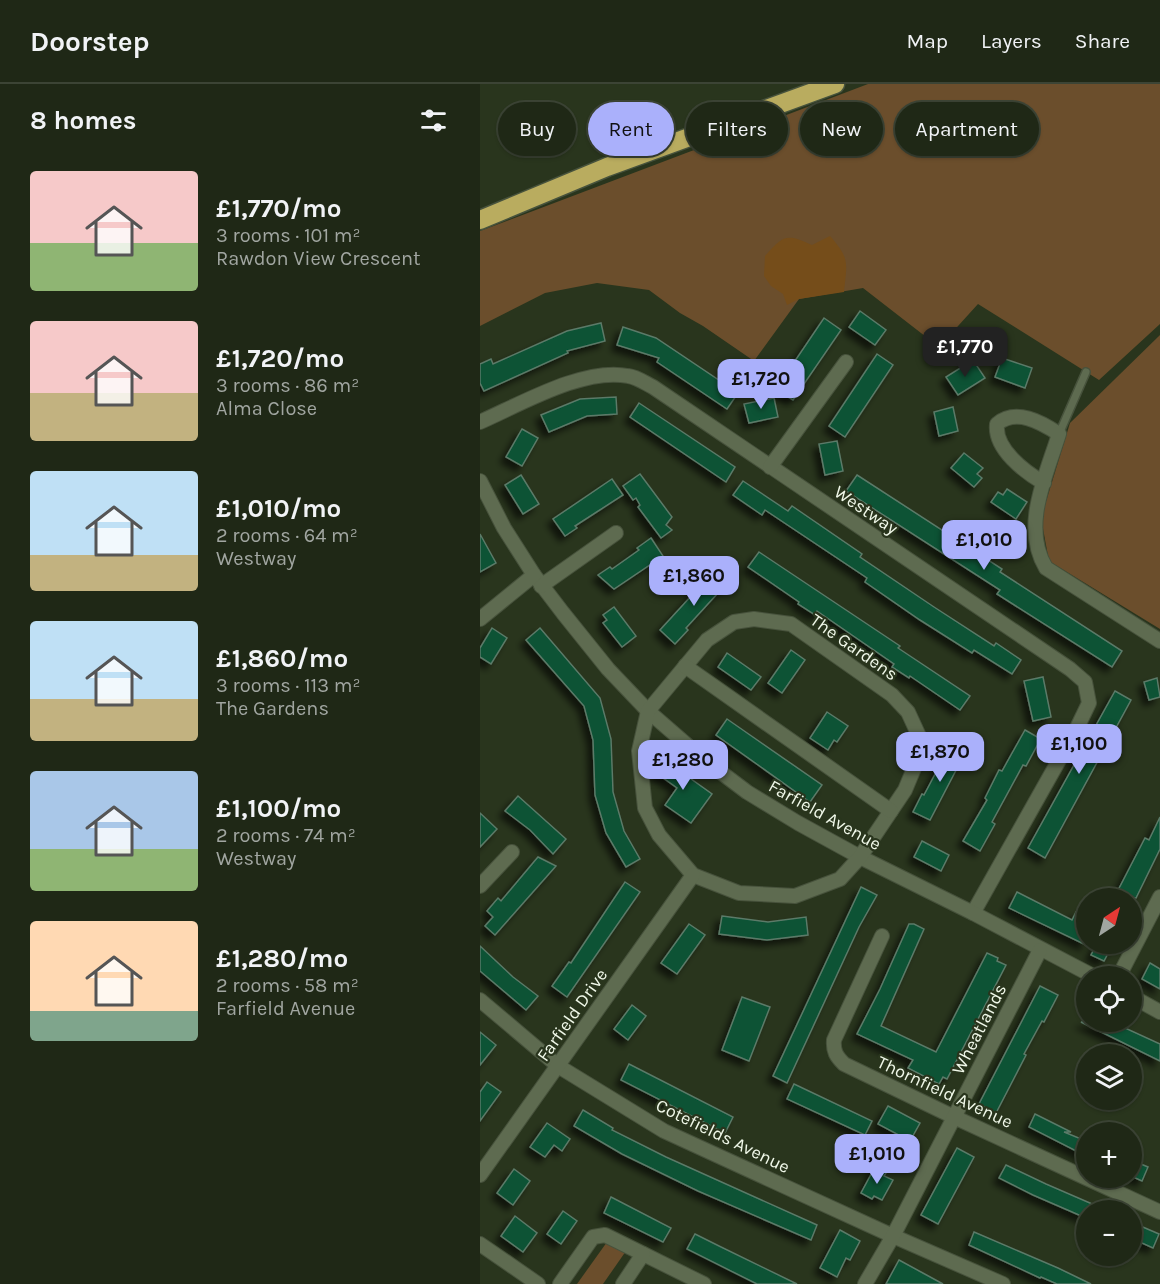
<!DOCTYPE html>
<meta charset="utf-8">
<style>
:root{--surface:#1f2816;--page:#2c3423;--text:#f1f3f6;--muted:#a1a6a1;--line:#3c4435;--accent:#aab0fb}
body{margin:0;font-family:Karla,sans-serif;background:var(--page);color:var(--text);height:100vh;display:flex;flex-direction:column;font-size:22px;white-space:nowrap}
*{box-sizing:border-box;margin:0}
p{font-size:20px;color:var(--muted)}
.icon{flex:none;width:33px;height:33px;fill:none;stroke:currentColor;stroke-width:2;stroke-linecap:round;stroke-linejoin:round}
.map{position:relative;flex:1;overflow:hidden}
.details{display:flex;flex-direction:column;background:var(--surface);width:480px}
.details>*{flex:none}
.hud{position:absolute;left:18px;top:18px;width:570px;height:54px;display:flex;gap:12px}
.needle{width:39px;rotate:36deg}
.tools{position:absolute;left:596px;top:804px;display:grid;gap:12px}
.tools a{display:grid;place-items:center;width:66px;height:66px;border-radius:50%;background:var(--surface);box-shadow:0 2px 4px #0004,0 0 0 2px var(--line);font-size:30px}
.price{position:absolute;translate:-50% -51px;padding:0 14px;border-radius:12px;background:var(--accent);color:#111;font-size:20px;line-height:39px;filter:drop-shadow(0 2px 3px #0008)}
.price::after{content:'';position:absolute;left:50%;top:36px;width:18px;height:14px;margin-left:-9px;background:inherit;clip-path:polygon(0 0,100% 0,50% 100%)}
.price.current{background:#222;color:#fff}
ul{padding:0;list-style:none}
li{display:flex;align-items:center;gap:18px;height:150px;padding:0 30px}
li span{display:grid;place-items:center;flex:none;width:168px;height:120px;border-radius:6px;color:#555}
li>.icon{margin-inline-start:auto}
span .icon{width:72px;height:72px;fill:#fffc;stroke-width:1}
li b{font-size:26px}
h2{display:flex;justify-content:space-between;align-items:center;height:72px;padding:0 30px;font-size:26px}
.pill{padding:0 21px;border-radius:27px;background:var(--surface);box-shadow:0 2px 4px #0004,0 0 0 2px var(--line);font-size:21px;line-height:54px}
.pill.current{background:var(--accent);color:#111}
header{display:flex;align-items:center;gap:36px;box-sizing:border-box;height:84px;padding:0 30px;background:var(--surface);border-bottom:2px solid var(--line)}
header strong{font-size:28px}
nav{display:flex;gap:33px;margin-inline-start:auto;font-size:21px}
main{display:flex;flex:1;min-height:0}
.map>svg:first-child{display:block}
.green{fill:#6b4e2c}
.forest{fill:#754d1a}
.building{fill:#075234;stroke:#5b7a68;stroke-width:1.5;filter:url(#shadow)}
.lines{fill:none;stroke-linecap:round;stroke-linejoin:round}
.lane-casing{stroke:#47523c;stroke-width:10}
.street-casing{stroke:#47523c;stroke-width:16}
.highway-casing{stroke:#47523c;stroke-width:21}
.lane{stroke:#5e6b50;stroke-width:7}
.street{stroke:#5e6b50;stroke-width:14}
.highway{stroke:#b9ac5f;stroke-width:18}
.labels{text-anchor:middle;stroke-width:4.5;stroke-linejoin:round;paint-order:stroke}
.street-label{font-size:18px;fill:#f0f8e9;stroke:#29351d}
</style>
<header>
<strong>Doorstep</strong>
<nav><a>Map</a><a>Layers</a><a>Share</a></nav>
</header>
<main>
<section class="details">
<h2>8 homes<svg class="icon" aria-label="filters" viewBox="0 0 24 24"><path d="M4 7h16M4 17h16"/><circle cx="9" cy="7" r="2"/><circle cx="15" cy="17" r="2"/></svg></h2>
<ul>
<li><span style="background:linear-gradient(#f6c9c9 60%,#8fb573 0)"><svg class="icon" aria-label="home" viewBox="0 0 24 24"><path d="M3 11l9-7 9 7M6 9v11h12V9"/></svg></span><div><b>£1,770/mo</b><p>3 rooms · 101 m²</p><p>Rawdon View Crescent</p></div></li>
<li><span style="background:linear-gradient(#f6c9c9 60%,#c2b280 0)"><svg class="icon" aria-label="home" viewBox="0 0 24 24"><path d="M3 11l9-7 9 7M6 9v11h12V9"/></svg></span><div><b>£1,720/mo</b><p>3 rooms · 86 m²</p><p>Alma Close</p></div></li>
<li><span style="background:linear-gradient(#bfe0f5 70%,#c2b280 0)"><svg class="icon" aria-label="home" viewBox="0 0 24 24"><path d="M3 11l9-7 9 7M6 9v11h12V9"/></svg></span><div><b>£1,010/mo</b><p>2 rooms · 64 m²</p><p>Westway</p></div></li>
<li><span style="background:linear-gradient(#bfe0f5 65%,#c2b280 0)"><svg class="icon" aria-label="home" viewBox="0 0 24 24"><path d="M3 11l9-7 9 7M6 9v11h12V9"/></svg></span><div><b>£1,860/mo</b><p>3 rooms · 113 m²</p><p>The Gardens</p></div></li>
<li><span style="background:linear-gradient(#a9c7e8 65%,#8fb573 0)"><svg class="icon" aria-label="home" viewBox="0 0 24 24"><path d="M3 11l9-7 9 7M6 9v11h12V9"/></svg></span><div><b>£1,100/mo</b><p>2 rooms · 74 m²</p><p>Westway</p></div></li>
<li><span style="background:linear-gradient(#ffd9b3 75%,#7fa58c 0)"><svg class="icon" aria-label="home" viewBox="0 0 24 24"><path d="M3 11l9-7 9 7M6 9v11h12V9"/></svg></span><div><b>£1,280/mo</b><p>2 rooms · 58 m²</p><p>Farfield Avenue</p></div></li>
</ul>
</section>
<div class="map">
<svg width="680" height="1200" viewBox="0 0 680 1200">
<defs>
<filter id="shadow"><feDropShadow dx="-5.5" dy="5.5" stdDeviation="3" flood-color="#0009"/></filter>
</defs>
<rect width="100%" height="100%" fill="#29351d"/>
<g class="green">
<polygon points="388,0 680,0 680,240 619,296 498,220 459,263 383,204 319,215 274,277 223,242 200,229 169,206 117,199 65,209 0,242 0,147"/>
<polygon points="680,251 680,545 569,477 561,434 590,339"/>
<polygon points="127,1158 146,1167 123,1200 97,1200"/>
</g>
<path class="forest" d="M350,152c20,23 17,26 14,56l-45,7 -12,6 -4,-11 -12,-8 -7,-10 1,-20c18,-21 22,-23 47,-11z"/>
<g class="building">
<polygon points="380,227 406,246 395,261 369,243"/>
<polygon points="344,234 361,246 313,316 296,305"/>
<polygon points="121,239 125,257 87,267 88,269 4,307 0,299 0,280 11,275 13,280 87,247"/>
<polygon points="143,243 176,254 258,309 247,325 177,278 179,274 137,261"/>
<polygon points="397,270 413,281 365,353 349,342"/>
<polygon points="522,274 552,284 545,304 515,293"/>
<polygon points="493,276 505,294 478,311 466,293"/>
<polygon points="136,313 137,330 107,332 69,348 61,331 100,315"/>
<polygon points="294,314 298,333 269,339 264,320"/>
<polygon points="159,319 255,383 246,398 150,333"/>
<polygon points="473,323 478,347 459,352 454,328"/>
<polygon points="42,345 58,354 42,382 26,373"/>
<polygon points="357,357 363,387 345,391 339,360"/>
<polygon points="484,369 503,384 497,390 502,394 494,403 471,384"/>
<polygon points="160,390 192,433 186,441 192,446 181,454 158,423 160,421 156,414 153,416 143,402"/>
<polygon points="41,391 59,420 43,430 25,401"/>
<polygon points="377,391 522,485 520,488 642,567 632,583 517,510 520,506 366,407"/>
<polygon points="132,395 143,411 95,442 97,444 85,452 73,435"/>
<polygon points="263,397 308,427 312,422 382,470 380,473 454,523 514,562 516,559 541,576 532,590 494,566 492,569 440,536 385,498 387,494 285,426 282,431 253,411"/>
<polygon points="527,405 547,418 536,435 511,418 518,408 523,411"/>
<polygon points="0,450 16,479 0,488"/>
<polygon points="171,454 183,472 134,505 118,491 130,483 132,485 159,466 157,464"/>
<polygon points="279,468 420,562 418,564 490,612 480,626 430,592 429,594 412,583 414,580 337,527 335,531 318,520 319,518 268,483"/>
<polygon points="235,486 248,498 206,544 208,546 195,560 180,546"/>
<polygon points="134,523 156,552 142,563 123,539 127,536 123,531"/>
<polygon points="12,544 27,554 11,580 0,573 0,564"/>
<polygon points="60,544 120,614 131,655 133,708 144,747 160,775 146,783 126,749 115,711 113,656 104,622 46,556"/>
<polygon points="311,566 325,576 302,609 288,599"/>
<polygon points="247,569 281,593 271,606 238,583"/>
<polygon points="563,593 571,633 553,637 544,597"/>
<polygon points="677,594 680,613 669,616 664,598"/>
<polygon points="635,607 651,616 565,774 548,764"/>
<polygon points="347,628 368,642 357,658 354,656 348,666 330,654"/>
<polygon points="247,635 342,701 330,718 236,651"/>
<polygon points="545,646 559,654 559,658 546,682 543,681 512,738 515,740 500,767 483,757 507,716 505,714 519,686 522,687"/>
<polygon points="471,660 486,667 450,736 433,728 442,710 444,711"/>
<polygon points="186,673 202,684 200,687 232,710 211,739 185,721 197,704 175,688"/>
<polygon points="38,712 86,755 73,770 50,746 25,727"/>
<polygon points="0,729 17,745 0,763"/>
<polygon points="680,733 680,765 656,814 634,814 665,754 669,756"/>
<polygon points="442,757 469,771 461,787 434,773"/>
<polygon points="58,773 76,782 15,851 5,842 13,833 7,827 18,814 21,817"/>
<polygon points="145,798 160,808 87,913 72,902 89,878 91,879"/>
<polygon points="381,803 397,811 379,843 307,999 293,992"/>
<polygon points="537,808 592,836 596,828 606,832 606,861 529,824"/>
<polygon points="242,832 288,838 326,833 328,851 287,856 239,850"/>
<polygon points="209,840 225,851 197,890 181,879"/>
<polygon points="429,840 434,840 444,845 401,942 456,968 507,869 518,874 517,877 526,881 467,995 463,993 459,1000 428,984 433,976 377,950 400,905"/>
<polygon points="617,860 633,860 624,877 611,871"/>
<polygon points="0,862 33,893 58,912 46,926 0,887"/>
<polygon points="670,879 680,885 680,905 662,895"/>
<polygon points="560,902 578,911 564,938 562,937 544,970 546,971 516,1029 499,1020"/>
<polygon points="262,913 290,923 269,977 242,966"/>
<polygon points="152,921 166,932 148,956 134,945"/>
<polygon points="601,938 632,938 680,960 680,977"/>
<polygon points="0,948 16,961 0,981"/>
<polygon points="149,980 253,1033 245,1049 141,996"/>
<polygon points="7,998 21,1008 0,1037 0,1008"/>
<polygon points="314,1000 392,1037 385,1051 307,1015"/>
<polygon points="408,1022 440,1039 430,1057 398,1040"/>
<polygon points="103,1026 133,1044 132,1046 186,1073 337,1141 331,1156 218,1107 142,1070 94,1042"/>
<polygon points="555,1030 591,1048 584,1048 606,1057 606,1072 549,1043"/>
<polygon points="67,1039 90,1055 82,1067 74,1061 65,1073 50,1063"/>
<polygon points="477,1064 494,1073 458,1140 441,1131"/>
<polygon points="651,1076 668,1083 662,1097 651,1092"/>
<polygon points="526,1081 566,1100 626,1126 606,1126 606,1134 553,1111 519,1094"/>
<polygon points="395,1083 406,1089 404,1092 413,1096 402,1116 394,1112 392,1115 381,1109"/>
<polygon points="34,1085 50,1097 33,1121 17,1109"/>
<polygon points="131,1113 191,1144 183,1158 124,1129"/>
<polygon points="83,1127 97,1137 81,1160 67,1150"/>
<polygon points="35,1132 57,1149 43,1168 21,1152"/>
<polygon points="651,1138 679,1150 673,1164 651,1154"/>
<polygon points="360,1146 380,1157 370,1176 366,1174 357,1193 340,1184"/>
<polygon points="494,1148 578,1184 611,1200 577,1200 561,1193 560,1194 489,1161"/>
<polygon points="215,1150 239,1162 317,1200 277,1200 207,1165"/>
<polygon points="419,1176 463,1200 406,1200"/>
</g>
<g class="lines">
<defs>
<polyline id="lane" points="579,350 606,288"/>
<g id="street">
<path d="M0,338c41,-18 104,-55 148,-46 9,1 17,7 25,11l417,282 15,13 4,21 -13,27 -103,183"/>
<polyline points="290,383 366,278"/>
<polyline points="0,397 24,444 54,491 83,529 128,585 168,627 222,674 267,708 318,739 380,773 493,829 613,892"/>
<path d="M564,399c-19,-11 -50,-34 -47,-59 19,-16 44,-2 62,10 -13,42 -38,93 -13,134l114,73"/>
<polyline points="61,502 136,449"/>
<polyline points="0,535 54,491"/>
<polygon points="274,535 311,540 412,611 428,628 439,652 435,682 425,706 380,773 360,795 315,812 259,809 213,791 179,751 165,724 159,667 168,627 227,556 254,538"/>
<polyline points="205,582 411,727"/>
<polyline points="0,802 32,768"/>
<path d="M402,852l-48,104c-1,11 2,16 10,24l110,53 206,95"/>
<polyline points="639,892 680,813"/>
<polyline points="651,912 680,928"/>
<polyline points="0,916 78,982 184,1047 413,1152 523,1200"/>
<polyline points="0,1091 213,791"/>
<polyline points="0,1160 58,1200"/>
<polyline points="80,1200 113,1153 125,1151 224,1200"/>
<polyline points="143,1200 163,1170"/>
<polyline points="385,1200 413,1152 560,866"/>
</g>
<polyline id="highway" points="0,136 127,83 355,0"/>
</defs>
<use href="#lane" class="lane-casing"/>
<use href="#street" class="street-casing"/>
<use href="#highway" class="highway-casing"/>
<use href="#lane" class="lane"/>
<use href="#street" class="street"/>
<use href="#highway" class="highway"/>
</g>
<g class="labels">
<g class="street-label">
<text transform="translate(386 426) rotate(34)" y="6">Westway</text>
<text transform="translate(374 563) rotate(35)" y="6">The Gardens</text>
<text transform="translate(345 731) rotate(29)" y="6">Farfield Avenue</text>
<text transform="translate(92 931) rotate(-55)" y="6">Farfield Drive</text>
<text transform="translate(499 945) rotate(-63)" y="6">Wheatlands</text>
<text transform="translate(465 1008) rotate(25)" y="6">Thornfield Avenue</text>
<text transform="translate(243 1052) rotate(26)" y="6">Cotefields Avenue</text>
</g>
</g>
</svg>
<div class="tools">
<a><svg class="needle" viewBox="-14 -14 28 28"><path d="M0-13l5 13h-10z" fill="#e53935"/><path d="M0 13l5-13h-10z" fill="#a1a6a1"/></svg></a>
<a><svg class="icon" aria-label="locate" viewBox="0 0 24 24"><circle cx="12" cy="12" r="6"/><path d="M12 2v4M12 18v4M2 12h4M18 12h4"/></svg></a>
<a><svg class="icon" aria-label="layers" viewBox="0 0 24 24"><path d="M12 4l9 5-9 5-9-5zM3 14l9 5 9-5"/></svg></a>
<a>+</a>
<a>−</a>
</div>
<b class="price current" style="left:485px;top:294px">£1,770</b>
<b class="price" style="left:281px;top:326px">£1,720</b>
<b class="price" style="left:504px;top:487px">£1,010</b>
<b class="price" style="left:214px;top:523px">£1,860</b>
<b class="price" style="left:599px;top:691px">£1,100</b>
<b class="price" style="left:460px;top:699px">£1,870</b>
<b class="price" style="left:203px;top:707px">£1,280</b>
<b class="price" style="left:397px;top:1101px">£1,010</b>
<div class="hud">
<a class="pill">Buy</a>
<a class="pill current">Rent</a>
<a class="pill">Filters</a>
<a class="pill">New</a>
<a class="pill">Apartment</a>
</div>
</div>
</main>
